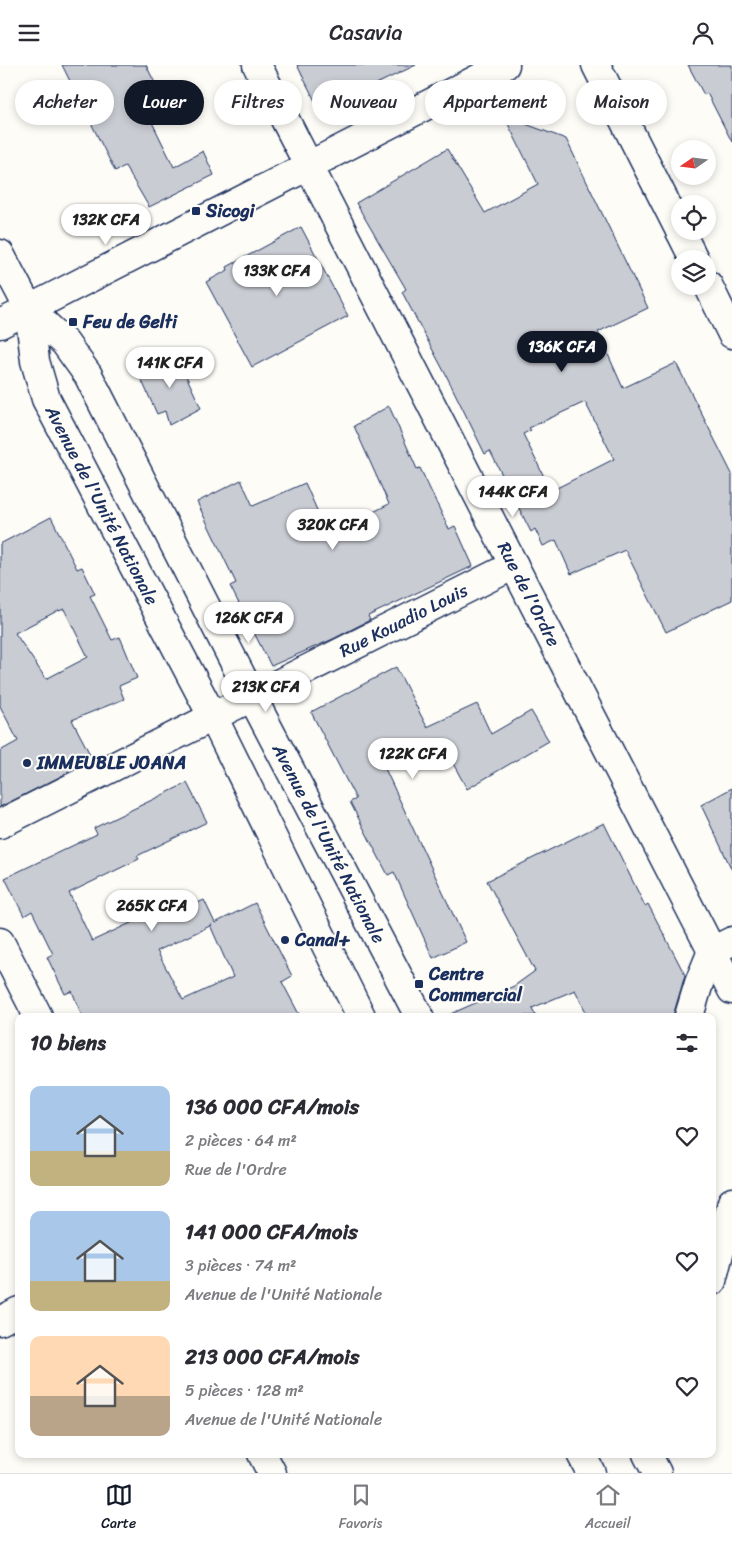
<!DOCTYPE html>
<html lang="fr">
<meta charset="utf-8">
<style>
:root{--surface:#fff;--page:#f2f2f3;--text:#2b2b33;--muted:#7c7c81;--line:#e1e1e2;--accent:#111827}
body{margin:0;font-family:Sriracha,sans-serif;background:var(--page);color:var(--text);height:100vh;display:flex;flex-direction:column;font-size:19px;white-space:nowrap}
*{box-sizing:border-box;margin:0}
p{font-size:16px;color:var(--muted)}
.icon{flex:none;width:28px;height:28px;fill:none;stroke:currentColor;stroke-width:2;stroke-linecap:round;stroke-linejoin:round}
.map{position:relative;flex:1;overflow:hidden}
.panel{position:absolute;left:15px;top:948px;width:701px;height:445px;display:flex;flex-direction:column;background:var(--surface);border-radius:10px;box-shadow:0 2px 8px #0003}
.panel>*{flex:none}
.guide{position:absolute;left:15px;top:15px;width:702px;height:45px;display:flex;gap:10px}
.needle{width:32px;rotate:256deg}
.fabs{position:absolute;left:671px;top:75px;display:grid;gap:10px}
.fabs a{display:grid;place-items:center;width:45px;height:45px;border-radius:50%;background:var(--surface);box-shadow:0 2px 8px #0003;font-size:25px}
.price{position:absolute;translate:-50% -42px;padding:0 11px;border-radius:18px;background:#fff;color:#222;font-size:16px;line-height:32px;filter:drop-shadow(0 1px 2px #0008)}
.price::after{content:'';position:absolute;left:50%;top:30px;width:15px;height:11px;margin-left:-8px;background:inherit;clip-path:polygon(0 0,100% 0,50% 100%)}
.price.active{background:var(--accent);color:#fff}
ul{padding:0;list-style:none}
li{display:flex;align-items:center;gap:15px;height:125px;padding:0 15px}
li span{display:grid;place-items:center;flex:none;width:140px;height:100px;border-radius:10px;color:#555}
li>.icon{margin-inline-start:auto}
span .icon{width:60px;height:60px;fill:#fffc;stroke-width:1}
li b{font-size:21px}
h2{display:flex;justify-content:space-between;align-items:center;height:60px;padding:0 15px;font-size:21px}
.chip{padding:0 18px;border-radius:22px;background:var(--surface);box-shadow:0 2px 8px #0003;font-size:18px;line-height:45px}
.chip.active{background:var(--accent);color:#fff}
header{display:flex;justify-content:space-between;align-items:center;height:65px;padding:0 15px;background:var(--surface);font-size:22px;font-weight:600}
.tab-bar{display:flex;justify-content:space-around;align-items:center;height:70px;border-top:1px solid var(--line);background:var(--surface);font-size:14px;color:var(--muted)}
.tab-bar a{display:grid;justify-items:center;gap:2px}
.tab-bar .active{color:var(--accent)}
.map>svg:first-child{display:block}
.building{fill:#c9ccd3;stroke:#1b2f5e;fill-rule:evenodd}
.lines{fill:none;stroke-linecap:round;stroke-linejoin:round}
.street-casing{stroke:#1b2f5e;stroke-width:31}
.secondary-casing{stroke:#1b2f5e;stroke-width:31}
.street{stroke:#fdfcf7;stroke-width:28}
.secondary{stroke:#fdfcf7;stroke-width:28}
.poi-dot{fill:#1b2f5e;stroke:#fdfcf7;stroke-width:2}
.labels{text-anchor:middle;stroke-width:4;stroke-linejoin:round;paint-order:stroke}
.poi-label{font-size:18px;font-weight:bold;fill:#1b2f5e;stroke:#fdfcf7;text-anchor:start}
.street-label{font-size:18px;fill:#1b2f5e;stroke:#fdfcf7}
</style>
<header><svg class="icon" aria-label="menu" viewBox="0 0 24 24"><path d="M4 6h16M4 12h16M4 18h16"/></svg>Casavia<svg class="icon" aria-label="person" viewBox="0 0 24 24"><circle cx="12" cy="8" r="4"/><path d="M4 21q1-7 8-7t8 7"/></svg></header>
<div class="map">
<svg width="732" height="1408" viewBox="0 0 732 1408">
<rect width="100%" height="100%" fill="#fdfcf7"/>
<filter id="ink" filterUnits="userSpaceOnUse"><feTurbulence type="fractalNoise" baseFrequency=".02" numOctaves="2"/><feDisplacementMap in="SourceGraphic" scale="10" xChannelSelector="R" yChannelSelector="G"/><feConvolveMatrix kernelMatrix="1 2 1 2 8 2 1 2 1" color-interpolation-filters="sRGB"/></filter>
<g filter="url(#ink)">
<g class="building">
<polygon points="62,0 146,0 161,30 143,39 174,102 203,86 214,110 149,142 125,101 115,106"/>
<polygon points="297,0 416,0 320,46"/>
<polygon points="688,0 732,0 732,77 707,28 704,30"/>
<path d="M504,51l62,23 82,169 -50,24 25,56 53,-25 56,111v126l-66,32 -41,-82 -54,24 -15,-34 -13,6 -8,-17 -4,3 -41,-81 -5,3 -38,-77 -45,-85 4,-3 -50,-86 91,-54 38,64 53,-29zM585,337l29,57 -63,32 -28,-57 8,-4 -2,-2z"/>
<polygon points="301,162 348,251 252,302 206,217 228,205 227,202"/>
<polygon points="176,289 201,343 169,360 165,346 157,349 138,307"/>
<polygon points="389,341 417,404 420,403 449,464 455,461 473,501 368,551 370,555 333,574 271,601 230,521 236,518 197,437 241,415 253,441 305,418 328,470 389,439 354,361"/>
<path d="M51,452l26,52 5,-2 13,27 -5,2 22,44 8,-3 17,41 -18,8 5,13 -52,21 21,40 -93,47v-56l18,-10 -18,-35v-162zM64,544l24,48 -42,22 -31,-46 44,-23v1z"/>
<polygon points="396,602 427,662 477,639 491,669 531,646 549,676 467,724 444,682 423,693 416,678 381,695 466,877 433,893 394,807 388,810 350,737 356,734 311,647"/>
<path d="M187,718l20,39 -70,34 2,3 -70,34 23,48 71,-33 5,9 36,-17 11,23 40,-20 37,73 -10,6 18,34h-218l-10,-25 -7,3 -18,-37 6,-3 -21,-43 -8,5 -19,-38 92,-44 -3,-6zM210,860l23,52 -50,23 -26,-49 55,-26z"/>
<polygon points="732,723 732,805 701,740"/>
<polygon points="604,758 645,841 648,839 685,910 673,951 588,951 575,925 532,943 536,951 446,951 514,921 535,906 487,816"/>
</g>
<g class="lines">
<defs>
<g id="street">
<path id="s1" d="M257,0l475,925"/>
<polyline points="596,0 680,166"/>
<polyline points="680,166 694,194"/>
<polyline points="708,220 732,269"/>
<path id="s2" d="M0,759l514,-259"/>
<polyline points="0,877 38,951"/>
<polyline points="689,951 699,918 712,886 732,876"/>
<polyline points="712,1216 732,1137"/>
<polyline points="0,1256 19,1246"/>
<polyline points="262,1389 272,1408"/>
</g>
<g id="secondary">
<path id="s3" d="M0,189l29,55 36,34 23,32 164,322 167,319"/>
<path id="s4" d="M29,244l6,52 11,38 171,326 144,291"/>
<polyline points="0,259 505,0"/>
<polyline points="581,1389 591,1408"/>
<polyline points="647,1389 657,1408"/>
</g>
</defs>
<use href="#street" class="street-casing"/>
<use href="#secondary" class="secondary-casing"/>
<use href="#street" class="street"/>
<use href="#secondary" class="secondary"/>
</g>
</g>
<g class="poi-dot">
<rect x="191" y="141" width="10" height="10" rx="2.5"/>
<rect x="68" y="252" width="10" height="10" rx="2.5"/>
<circle cx="27" cy="698" r="5"/>
<circle cx="285" cy="875" r="5"/>
<rect x="414" y="914" width="10" height="10" rx="2.5"/>
</g>
<g class="labels">
<g class="poi-label">
<text x="206" y="152">Sicogi</text>
<text x="83" y="263">Feu de Gelti</text>
<text x="37" y="704">IMMEUBLE JOANA</text>
<text x="295" y="881">Canal+</text>
<text x="429" y="915">Centre<tspan x="429" dy="21">Commercial</tspan></text>
</g>
<g class="street-label">
<text dy="6" stroke="none"><textPath href="#s4" startOffset="212">Avenue de l'Unité Nationale</textPath></text>
<text dy="6" stroke="none"><textPath href="#s1" startOffset="595">Rue de l'Ordre</textPath></text>
<text dy="6" stroke="none"><textPath href="#s2" startOffset="452">Rue Kouadio Louis</textPath></text>
<text dy="6" stroke="none"><textPath href="#s3" startOffset="678">Avenue de l'Unité Nationale</textPath></text>
</g>
</g>
</svg>
<div class="fabs">
<a><svg class="needle" viewBox="-14 -14 28 28"><path d="M0-13l5 13h-10z" fill="#e53935"/><path d="M0 13l5-13h-10z" fill="#7c7c81"/></svg></a>
<a><svg class="icon" aria-label="locate" viewBox="0 0 24 24"><circle cx="12" cy="12" r="6"/><path d="M12 2v4M12 18v4M2 12h4M18 12h4"/></svg></a>
<a><svg class="icon" aria-label="layers" viewBox="0 0 24 24"><path d="M12 4l9 5-9 5-9-5zM3 14l9 5 9-5"/></svg></a>
</div>
<b class="price" style="left:106px;top:181px">132K CFA</b>
<b class="price" style="left:277px;top:232px">133K CFA</b>
<b class="price active" style="left:562px;top:308px">136K CFA</b>
<b class="price" style="left:170px;top:324px">141K CFA</b>
<b class="price" style="left:513px;top:453px">144K CFA</b>
<b class="price" style="left:333px;top:486px">320K CFA</b>
<b class="price" style="left:249px;top:579px">126K CFA</b>
<b class="price" style="left:266px;top:648px">213K CFA</b>
<b class="price" style="left:413px;top:715px">122K CFA</b>
<b class="price" style="left:152px;top:867px">265K CFA</b>
<div class="guide">
<a class="chip">Acheter</a>
<a class="chip active">Louer</a>
<a class="chip">Filtres</a>
<a class="chip">Nouveau</a>
<a class="chip">Appartement</a>
<a class="chip">Maison</a>
</div>
<section class="panel">
<h2>10 biens<svg class="icon" aria-label="filters" viewBox="0 0 24 24"><path d="M4 7h16M4 17h16"/><circle cx="9" cy="7" r="2"/><circle cx="15" cy="17" r="2"/></svg></h2>
<ul>
<li><span style="background:linear-gradient(#a9c7e8 65%,#c2b280 0)"><svg class="icon" aria-label="home" viewBox="0 0 24 24"><path d="M3 11l9-7 9 7M6 9v11h12V9"/></svg></span><div><b>136 000 CFA/mois</b><p>2 pièces · 64 m²</p><p>Rue de l'Ordre</p></div><svg class="icon" aria-label="heart" viewBox="0 0 24 24"><path d="M12 20l-8-8c-3-5 5-10 8-4 3-6 11-1 8 4z"/></svg></li>
<li><span style="background:linear-gradient(#a9c7e8 70%,#c2b280 0)"><svg class="icon" aria-label="home" viewBox="0 0 24 24"><path d="M3 11l9-7 9 7M6 9v11h12V9"/></svg></span><div><b>141 000 CFA/mois</b><p>3 pièces · 74 m²</p><p>Avenue de l'Unité Nationale</p></div><svg class="icon" aria-label="heart" viewBox="0 0 24 24"><path d="M12 20l-8-8c-3-5 5-10 8-4 3-6 11-1 8 4z"/></svg></li>
<li><span style="background:linear-gradient(#ffd9b3 60%,#b9a48a 0)"><svg class="icon" aria-label="home" viewBox="0 0 24 24"><path d="M3 11l9-7 9 7M6 9v11h12V9"/></svg></span><div><b>213 000 CFA/mois</b><p>5 pièces · 128 m²</p><p>Avenue de l'Unité Nationale</p></div><svg class="icon" aria-label="heart" viewBox="0 0 24 24"><path d="M12 20l-8-8c-3-5 5-10 8-4 3-6 11-1 8 4z"/></svg></li>
</ul>
</section>
</div>
<nav class="tab-bar">
<a class="active"><svg class="icon" aria-label="map" viewBox="0 0 24 24"><path d="M3 6l6-2 6 2 6-2v14l-6 2-6-2-6 2zM9 4v14M15 6v14"/></svg>Carte</a>
<a><svg class="icon" aria-label="saved" viewBox="0 0 24 24"><path d="M7 4h10v16l-5-4-5 4z"/></svg>Favoris</a>
<a><svg class="icon" aria-label="home" viewBox="0 0 24 24"><path d="M3 11l9-7 9 7M6 9v11h12V9"/></svg>Accueil</a>
</nav>
